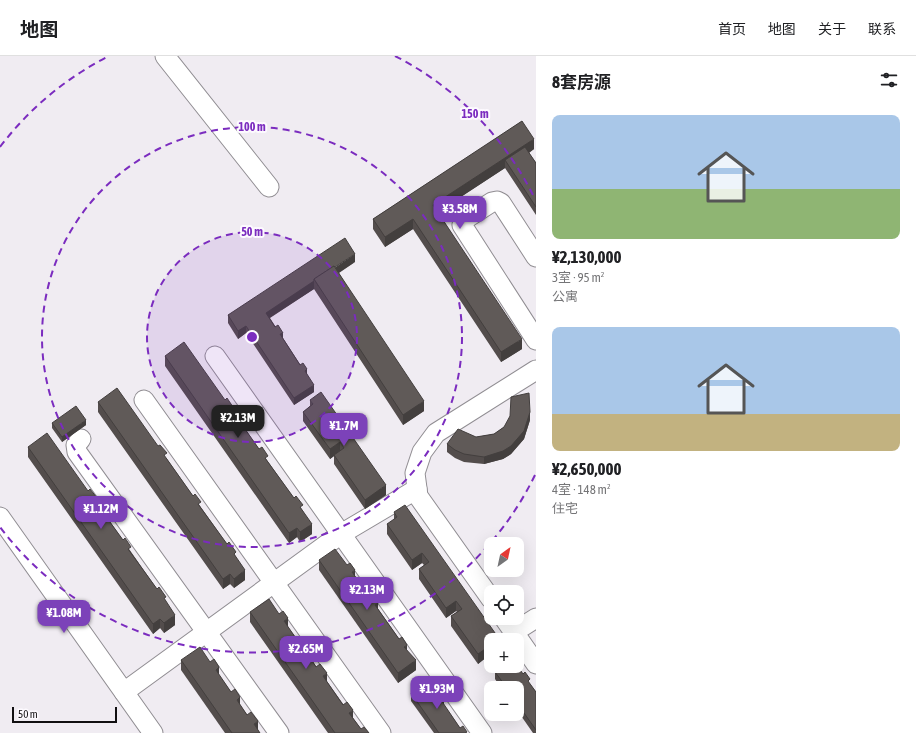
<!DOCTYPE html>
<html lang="zh">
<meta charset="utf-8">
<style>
:root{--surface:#fff;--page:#f2f2f2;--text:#202124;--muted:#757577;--line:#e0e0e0;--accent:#7c42b9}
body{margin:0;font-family:"Asap Condensed","Noto Sans SC",sans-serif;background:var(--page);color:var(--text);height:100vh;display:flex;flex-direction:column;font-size:15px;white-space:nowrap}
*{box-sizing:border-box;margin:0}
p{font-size:13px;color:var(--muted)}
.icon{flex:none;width:22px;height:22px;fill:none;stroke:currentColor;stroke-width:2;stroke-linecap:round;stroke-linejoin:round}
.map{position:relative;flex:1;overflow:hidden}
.side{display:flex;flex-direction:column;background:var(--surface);width:380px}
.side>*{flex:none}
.needle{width:26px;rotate:33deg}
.fabs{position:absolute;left:484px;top:481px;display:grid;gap:8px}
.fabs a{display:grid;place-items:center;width:40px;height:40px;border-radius:8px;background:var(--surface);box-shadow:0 4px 16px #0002;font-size:20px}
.scale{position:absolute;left:12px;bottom:10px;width:105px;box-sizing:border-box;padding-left:4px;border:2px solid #110f11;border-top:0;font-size:11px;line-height:14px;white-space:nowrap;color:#110f11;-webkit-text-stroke:3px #fdfaff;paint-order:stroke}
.price{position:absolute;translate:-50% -34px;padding:0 9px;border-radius:8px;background:var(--accent);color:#fff;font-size:13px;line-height:26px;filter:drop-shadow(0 1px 2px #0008)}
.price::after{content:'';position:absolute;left:50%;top:24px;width:12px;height:9px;margin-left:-6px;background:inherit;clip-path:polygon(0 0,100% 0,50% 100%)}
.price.active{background:#222;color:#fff}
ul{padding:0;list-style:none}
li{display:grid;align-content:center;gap:8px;height:212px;padding:0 16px}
li span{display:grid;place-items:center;height:124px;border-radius:8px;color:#555}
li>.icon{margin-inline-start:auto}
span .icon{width:72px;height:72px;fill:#fffc;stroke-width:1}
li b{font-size:17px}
h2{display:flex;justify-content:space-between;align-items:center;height:48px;padding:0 16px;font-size:17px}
header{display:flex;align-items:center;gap:24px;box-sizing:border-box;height:56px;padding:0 20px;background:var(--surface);border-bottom:1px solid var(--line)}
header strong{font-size:19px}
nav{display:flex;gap:22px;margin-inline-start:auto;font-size:14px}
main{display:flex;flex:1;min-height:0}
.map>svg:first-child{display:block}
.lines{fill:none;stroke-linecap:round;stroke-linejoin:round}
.minor-casing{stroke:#908d92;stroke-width:21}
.minor{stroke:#fff;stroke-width:19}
.wall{fill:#534d4c}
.shaded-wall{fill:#433f3e}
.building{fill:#605a58;stroke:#433f3e}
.ring{fill:none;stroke:#7b2cbf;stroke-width:2;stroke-dasharray:7 5}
.centre{fill:#7b2cbf;stroke:#fdfaff;stroke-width:2}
.ring-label{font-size:12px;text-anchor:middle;font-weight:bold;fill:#7b2cbf;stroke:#fdfaff;stroke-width:4;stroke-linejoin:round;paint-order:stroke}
</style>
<header>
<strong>地图</strong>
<nav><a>首页</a><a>地图</a><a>关于</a><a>联系</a></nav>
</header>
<main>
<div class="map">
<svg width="536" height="677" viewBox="0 0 536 677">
<rect width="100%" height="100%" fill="#f0ecf2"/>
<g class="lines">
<defs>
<g id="minor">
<polyline points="165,0 269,131"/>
<polyline points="536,201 501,147 497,145 492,146 464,164 462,169 536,284"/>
<polyline points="215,300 482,677"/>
<polyline points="144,344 381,677"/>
<polyline points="81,383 76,389 77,396 279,677"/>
<polyline points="0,461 153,677"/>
<polyline points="491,543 418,440 415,417 422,396 436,377 536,314"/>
<polyline points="504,562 536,608"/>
<polyline points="514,576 536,562"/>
<polyline points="124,636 341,478 417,433"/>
</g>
</defs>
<use href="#minor" class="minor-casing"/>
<use href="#minor" class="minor"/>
</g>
<g class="wall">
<polygon points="522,65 534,93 529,97 536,107 536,159 505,112 438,156 522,293 501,306 413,173 385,191 373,173 373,163"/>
<polygon points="355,206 339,217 424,355 403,369 314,233 270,262 307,319 314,336 294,349 246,277 238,283 228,267 228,259"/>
<polygon points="165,300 233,356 303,455 312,478 300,486 297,481 289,487 165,310"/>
<polygon points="310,344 386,439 365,453 334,408 334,400 330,403 303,365 303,356 310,350"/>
<polygon points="98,346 167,403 236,501 245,524 234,532 230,528 223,533 98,356"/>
<polygon points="530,364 524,383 511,398 503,403 484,408 464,406 455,402 447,396 447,388 476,381 494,378 504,371"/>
<polygon points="52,367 86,369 62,386 52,372"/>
<polygon points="28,391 97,447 166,546 175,569 164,577 160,572 153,578 28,401"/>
<polygon points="394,456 491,584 491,605 488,600 478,608 451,570 451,560 457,556 456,555 446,562 419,523 419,513 424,509 422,507 412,514 387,478 387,468 394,464"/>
<polygon points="319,504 355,520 407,594 416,614 398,627 319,514"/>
<polygon points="250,556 288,571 361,673 369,677 328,677 250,566"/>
<polygon points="181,604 219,619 260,677 225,677 181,614"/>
<polygon points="495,616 530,628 536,636 536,677 533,677 517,654 517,632 501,632 495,623"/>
<polygon points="411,637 444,649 460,672 467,677 434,677 411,645"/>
</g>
<g class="shaded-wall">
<polygon points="534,83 534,93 509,110 505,104 505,112 433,159 433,149"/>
<polygon points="413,163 413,173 385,191 385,181"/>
<polygon points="355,198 355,206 318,230 315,225"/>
<polygon points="314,225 314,233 266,264 266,257"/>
<polygon points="246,270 246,277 238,283 238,275"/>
<polygon points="283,277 283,284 280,278"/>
<polygon points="522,283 522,293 501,306 501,296"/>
<polygon points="307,313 307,320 305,315"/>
<polygon points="314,329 314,336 294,349 294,342"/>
<polygon points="424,345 424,355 403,369 403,359"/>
<polygon points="530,356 530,364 524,383 511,398 503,403 484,408 484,401"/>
<polygon points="86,364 86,369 62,386 62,381"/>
<polygon points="340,386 340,396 334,399 334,400 330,403 330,393"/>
<polygon points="386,429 386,439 365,453 365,444"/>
<polygon points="312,468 312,478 300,486 300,476"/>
<polygon points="297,472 297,481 289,487 289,477"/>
<polygon points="422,497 422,507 412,514 412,504"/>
<polygon points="245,514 245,524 234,532 234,523"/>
<polygon points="355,514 355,524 352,516"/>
<polygon points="230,518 230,528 223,533 223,523"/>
<polygon points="456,545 456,555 446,562 446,552"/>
<polygon points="378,547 378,557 375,549"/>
<polygon points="175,559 175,569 164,577 164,567"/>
<polygon points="288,562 288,572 284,565"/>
<polygon points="160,563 160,572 153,578 153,568"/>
<polygon points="407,589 407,599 404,591"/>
<polygon points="488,591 488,600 478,608 478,598"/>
<polygon points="309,592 309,602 306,595"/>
<polygon points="416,604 416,614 398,627 398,617"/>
<polygon points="219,611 219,621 216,614"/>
<polygon points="327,617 327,627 323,620"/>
<polygon points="240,641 240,651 237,644"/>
<polygon points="444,643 444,650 441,644"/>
<polygon points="353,654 353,664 349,657"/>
<polygon points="258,665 258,675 254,668"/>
</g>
<g class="building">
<polygon points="522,65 534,83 433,149 522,283 501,296 413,163 385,181 373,163"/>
<polygon points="525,91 536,107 536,151 505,104"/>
<polygon points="345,182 355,198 335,211 334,210 314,223 314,225 266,257 275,271 278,269 283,277 280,278 300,309 303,307 307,313 305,315 314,329 294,342 246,270 238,275 228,259"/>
<polygon points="334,210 424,345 403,359 314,223"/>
<polygon points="184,286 225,344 227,342 233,351 231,353 259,393 262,391 268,400 265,402 294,442 296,440 303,449 300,451 312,468 300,476 297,472 289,477 165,300"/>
<polygon points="117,332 158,390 160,389 167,397 164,399 193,440 195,438 201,446 198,448 227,488 229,486 236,496 234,498 245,514 234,523 230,518 223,523 98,346"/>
<polygon points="321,336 386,429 365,444 334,399 344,392 340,386 330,393 303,356 313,348 310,344"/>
<polygon points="529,337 530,356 524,375 511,390 503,395 484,401 464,398 455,394 447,388 458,373 476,381 494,378 504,371 510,360 511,341"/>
<polygon points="76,350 86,364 62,381 52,367"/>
<polygon points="47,377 88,435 90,433 97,442 94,444 123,484 125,482 131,491 128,493 157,533 159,531 166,541 164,542 175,559 164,567 160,563 153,568 28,391"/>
<polygon points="405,449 500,584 491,584 491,595 488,591 478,598 451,560 462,553 456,545 446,552 419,513 429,506 422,497 412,504 387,468 397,461 394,456"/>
<polygon points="335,493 347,509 350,507 355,514 352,516 371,543 374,541 378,547 375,549 399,583 402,581 407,589 404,591 416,604 398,617 319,504"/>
<polygon points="269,543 279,558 283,555 288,562 284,565 300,588 304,585 309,592 306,595 316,611 320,608 327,617 323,620 343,649 347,646 353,654 349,657 361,673 364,671 369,677 335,677 250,556"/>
<polygon points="200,591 210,606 214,603 219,611 216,614 231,636 235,633 240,641 237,644 247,659 251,656 258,665 254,668 260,677 232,677 181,604"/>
<polygon points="517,609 523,618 525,616 530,623 528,625 536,636 536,674 517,647 517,632 507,632 495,616 507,610 517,610"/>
<polygon points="428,626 436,638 439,636 444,643 441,644 460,672 463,670 467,676 465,677 439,677 411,637"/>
</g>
<circle cx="252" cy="281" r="105" fill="#7b2cbf" fill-opacity=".12"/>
<g class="ring">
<circle cx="252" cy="281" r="105"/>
<circle cx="252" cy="281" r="210"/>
<path d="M535 419A315 315 0 0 1 0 471M0 91A315 315 0 0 1 109 0M395 0A315 315 0 0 1 535 143"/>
</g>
<circle cx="252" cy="281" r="6" class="centre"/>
<g class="ring-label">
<text x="475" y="62">150 m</text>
<text x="252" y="75">100 m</text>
<text x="252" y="180">50 m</text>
</g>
</svg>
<div class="fabs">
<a><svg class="needle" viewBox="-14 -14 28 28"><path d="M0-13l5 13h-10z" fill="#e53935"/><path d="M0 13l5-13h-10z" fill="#757577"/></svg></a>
<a><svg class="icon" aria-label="locate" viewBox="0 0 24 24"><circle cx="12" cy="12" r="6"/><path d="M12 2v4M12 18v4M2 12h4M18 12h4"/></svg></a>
<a>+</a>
<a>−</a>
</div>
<div class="scale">50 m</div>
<b class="price" style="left:460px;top:174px">¥3.58M</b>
<b class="price active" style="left:238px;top:383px">¥2.13M</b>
<b class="price" style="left:344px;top:391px">¥1.7M</b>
<b class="price" style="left:101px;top:474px">¥1.12M</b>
<b class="price" style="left:367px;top:555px">¥2.13M</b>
<b class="price" style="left:64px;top:578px">¥1.08M</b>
<b class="price" style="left:306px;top:614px">¥2.65M</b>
<b class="price" style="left:437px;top:654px">¥1.93M</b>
</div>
<section class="side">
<h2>8套房源<svg class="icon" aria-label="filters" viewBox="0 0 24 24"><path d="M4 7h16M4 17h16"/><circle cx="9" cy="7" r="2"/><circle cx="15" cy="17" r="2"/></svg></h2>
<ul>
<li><span style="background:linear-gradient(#a9c7e8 60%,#8fb573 0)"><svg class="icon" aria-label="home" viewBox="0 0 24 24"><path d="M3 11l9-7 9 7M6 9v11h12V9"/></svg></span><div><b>¥2,130,000</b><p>3室 · 95 m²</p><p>公寓</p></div></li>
<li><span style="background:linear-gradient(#a9c7e8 70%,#c2b280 0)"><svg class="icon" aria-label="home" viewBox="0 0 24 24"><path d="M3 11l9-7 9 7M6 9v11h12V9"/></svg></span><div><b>¥2,650,000</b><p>4室 · 148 m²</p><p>住宅</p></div></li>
</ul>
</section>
</main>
